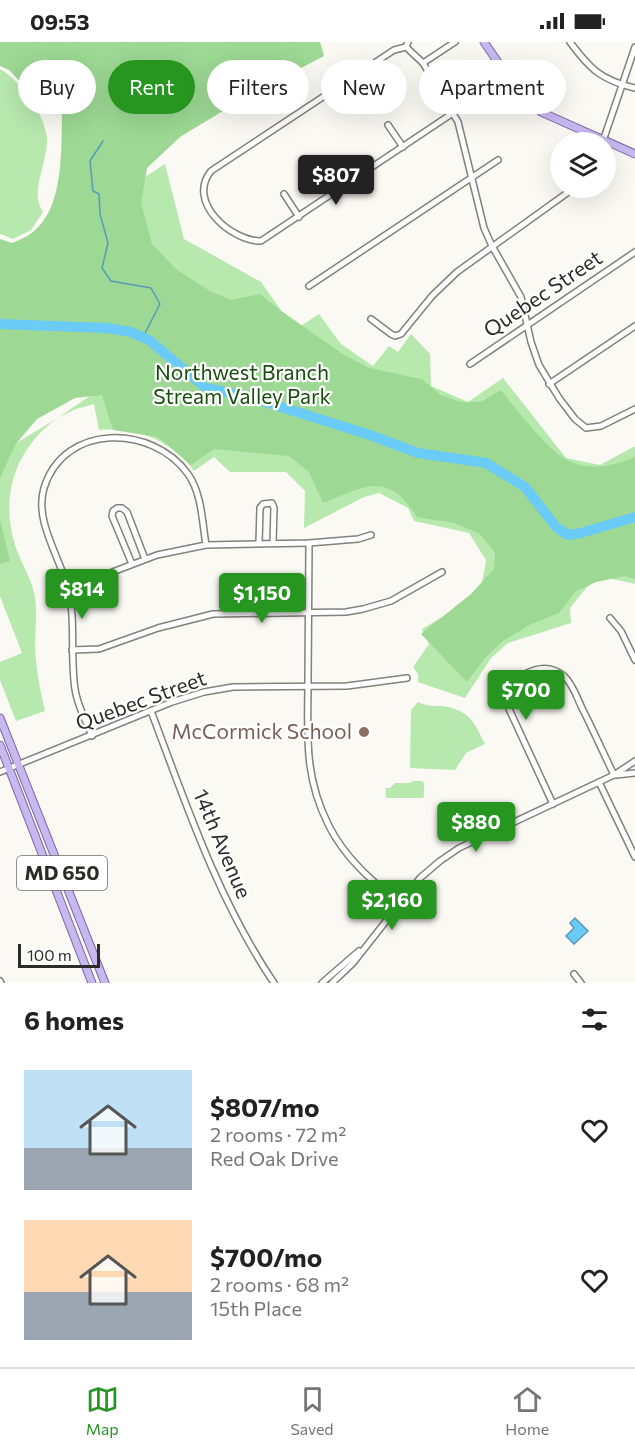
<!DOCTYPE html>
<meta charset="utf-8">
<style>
:root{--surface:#fff;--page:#f2f2f2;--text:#222;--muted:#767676;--line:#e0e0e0;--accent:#279621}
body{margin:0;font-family:Commissioner,sans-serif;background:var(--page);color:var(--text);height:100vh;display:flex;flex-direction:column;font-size:22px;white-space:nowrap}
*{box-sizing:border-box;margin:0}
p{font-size:20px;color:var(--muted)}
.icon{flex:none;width:33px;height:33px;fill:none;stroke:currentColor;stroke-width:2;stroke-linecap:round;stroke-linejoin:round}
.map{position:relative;height:941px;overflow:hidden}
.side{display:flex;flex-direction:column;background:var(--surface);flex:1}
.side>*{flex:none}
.top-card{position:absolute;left:18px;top:18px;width:600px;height:54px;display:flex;gap:12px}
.fabs{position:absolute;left:550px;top:90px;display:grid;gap:12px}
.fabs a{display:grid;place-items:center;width:66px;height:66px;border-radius:50%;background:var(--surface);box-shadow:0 6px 24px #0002;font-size:30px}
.scale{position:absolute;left:18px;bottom:15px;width:82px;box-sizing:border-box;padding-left:6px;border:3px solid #2c2b29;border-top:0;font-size:16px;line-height:21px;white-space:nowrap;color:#2c2b29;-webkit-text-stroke:4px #fff;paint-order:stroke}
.price{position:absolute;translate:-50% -51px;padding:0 14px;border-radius:6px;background:var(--accent);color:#fff;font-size:20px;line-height:39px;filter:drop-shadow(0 2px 3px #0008)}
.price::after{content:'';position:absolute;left:50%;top:36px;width:18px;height:14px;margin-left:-9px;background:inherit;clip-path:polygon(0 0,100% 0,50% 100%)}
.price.current{background:#222;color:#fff}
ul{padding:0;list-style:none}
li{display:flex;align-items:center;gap:18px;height:150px;padding:0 24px}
li span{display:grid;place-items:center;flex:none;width:168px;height:120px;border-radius:0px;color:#555}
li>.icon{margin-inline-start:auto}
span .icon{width:72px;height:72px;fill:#fffc;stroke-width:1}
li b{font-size:26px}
h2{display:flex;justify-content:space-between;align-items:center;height:72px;padding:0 24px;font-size:26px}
.pill{padding:0 21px;border-radius:27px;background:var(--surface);box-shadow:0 6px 24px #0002;font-size:21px;line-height:54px}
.pill.current{background:var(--accent);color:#fff}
.status{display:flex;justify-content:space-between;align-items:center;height:42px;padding:0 30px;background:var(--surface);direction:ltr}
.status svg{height:16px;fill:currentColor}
.tab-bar{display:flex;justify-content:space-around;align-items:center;height:84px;border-top:2px solid var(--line);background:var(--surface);font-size:16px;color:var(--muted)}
.tab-bar a{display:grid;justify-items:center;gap:3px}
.tab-bar .current{color:var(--accent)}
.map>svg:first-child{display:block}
.green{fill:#b7e8ae}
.forest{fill:#9dd894}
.water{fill:#6bcbf7;stroke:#589bb9;stroke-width:1.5}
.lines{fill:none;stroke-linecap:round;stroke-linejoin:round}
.stream{stroke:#589bb9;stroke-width:1.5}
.river{stroke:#6bcbf7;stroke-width:10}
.minor-casing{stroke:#83817d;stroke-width:8}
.major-casing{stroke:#7967a4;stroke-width:9}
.minor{stroke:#fff;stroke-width:5}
.major{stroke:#c8b8f0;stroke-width:7}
.education-dot{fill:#8d6e63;stroke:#fff;stroke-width:2}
.labels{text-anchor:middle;stroke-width:4.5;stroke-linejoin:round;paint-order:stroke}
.shield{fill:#fff;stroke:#6b6b69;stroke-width:1.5}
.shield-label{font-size:20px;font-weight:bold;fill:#2c2b29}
.street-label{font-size:21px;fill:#2c2b29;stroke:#fff}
.park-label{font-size:21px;fill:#164e0c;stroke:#fff}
.education-label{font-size:21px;fill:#785e54;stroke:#fff;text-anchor:end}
</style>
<div class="status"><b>09:53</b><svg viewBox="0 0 49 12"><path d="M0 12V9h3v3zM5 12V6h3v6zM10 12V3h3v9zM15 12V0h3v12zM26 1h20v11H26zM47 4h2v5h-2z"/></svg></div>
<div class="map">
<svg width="635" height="941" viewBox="0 0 635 941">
<rect width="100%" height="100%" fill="#fbf9f4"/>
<g class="green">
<path d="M0,27c20,11 45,46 47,69 1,19 -11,42 -9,61 0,4 3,9 5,13l-12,18 -18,9 -13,-5z"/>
<path d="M165,122l19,75 77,43 34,48 24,-16 22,30 32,22 16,-20 9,6 13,-18 19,20 1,32 37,16 35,-24 63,80 34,7 35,-19v138c-42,-10 -38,-9 -65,24l1,15 -63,20 -17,15 -26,40 -47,-16v-8l-5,-7 16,-23 -7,-15 58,-35 6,-34 -17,-27 -55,-12 -6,-13 -29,-15 -15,4 -60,31 1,-37 -19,-19h-56l-16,-15 -20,14c-23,-31 -57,-44 -95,-41l-5,-26 -18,5 -17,8 95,-65 -48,-150z"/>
<path d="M56,377c-41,31 -56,77 -41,126 5,16 15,31 19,47 4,18 1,37 1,55 1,22 5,43 10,64l-29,10 -16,-41v-18l22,-9 -22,-57v-143z"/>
<path d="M418,660c7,4 15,4 23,4 27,3 33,15 44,38l-19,9 -11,17 -45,-2 1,-58z"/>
<polygon points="412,739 422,739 424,741 424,754 423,756 386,756 386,746 390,746 395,741 411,741"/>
</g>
<path class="forest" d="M0,0h320l4,14 -78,41 -66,40 -33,31 -6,35 11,41 25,26 33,21 21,9 29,-6 20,16 61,43 28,15 52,11 20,16 19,7h21l20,-12c16,20 51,68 76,74 20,6 39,1 58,-7v122l-10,-3 -29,6 -20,9 -17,22 -28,11 -28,17 -19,18 -17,23 -46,-48 50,-40 23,-25 1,-16 -15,-19 -26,-11 -37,-6c-30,-47 -51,-31 -94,-14l-14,-31 -20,-16 -75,-7 -23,16 -33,-28 -45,-7 -11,-35 -27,3 -38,21 -22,26 -15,33v42l10,41 -10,3v-325l12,4c7,-3 15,-6 21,-11 31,-25 28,-80 29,-117l-32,-23 -21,-22 -9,-4z"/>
<polygon class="water" points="575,876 588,889 574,902 566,894 574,886 570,881"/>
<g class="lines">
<polyline class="stream" points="103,99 90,119 93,149 99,152 100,172 108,201 102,226 111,239 151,246 160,262 143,295"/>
<polyline class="river" points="0,282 107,286 131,290 149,298 206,346 249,355 370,393 418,411 486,421 525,445 556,485 568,493 581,491 635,475"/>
<defs>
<g id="minor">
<path d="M408,0l-2,5 -12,3 -183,121c-25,31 20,70 50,70l192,-128"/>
<path d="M570,0c20,27 31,38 65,46"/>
<polyline points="406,5 423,21 458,80 484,186 492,204 521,255 531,300 539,323 559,356 575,377 586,386 601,384 635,367"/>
<polyline points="423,21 455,0"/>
<polyline points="388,83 403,105"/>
<polyline points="603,99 635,5"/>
<polyline points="337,119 351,140"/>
<polyline points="284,152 299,175"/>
<polyline points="309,244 498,118"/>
<polyline points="371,277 391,292 395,294 401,292 432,254 457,230 574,146"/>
<polyline points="470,322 635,210"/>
<polyline points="549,342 635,284"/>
<polyline points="259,501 260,466 263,462 272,461 274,466 273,501"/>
<path d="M309,501c0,46 -1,91 -1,137 0,54 -5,95 21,146 16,32 43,55 70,77"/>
<polyline points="132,522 112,474 113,469 117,466 122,466 127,470 145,517"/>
<polyline points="68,547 157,513 206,503 309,501 358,497 371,493"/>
<polyline points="610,576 621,589 635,618"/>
<polyline points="72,608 99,607 158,586 213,572 346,570 363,567 391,559 442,530"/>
<path d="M151,669c35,93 67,189 123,272"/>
<path d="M92,694c-6,-15 -15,-31 -17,-47 -5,-32 1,-71 -7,-100 -8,-32 -34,-68 -24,-101 20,-65 108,-64 144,-14 14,20 14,47 18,71"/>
<polyline points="0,730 172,660 204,650 233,645 347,644 407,636"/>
<polyline points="616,733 635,731"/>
<polyline points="599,740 635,815"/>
<path d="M553,762l-44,-95c-2,-15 3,-27 16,-35 13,-7 27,-8 39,2 9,8 13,22 18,32 11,22 21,44 32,67"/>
<polyline points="574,932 581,941"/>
<polyline points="0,939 1,941"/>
<polyline points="322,941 359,909"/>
<polyline points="332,941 353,921 420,836 440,819 459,806 614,733 635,719"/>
</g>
<g id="major">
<polyline points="484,0 515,45 541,70 635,112"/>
<polyline points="0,676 105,941"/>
<polyline points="0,703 92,941"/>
</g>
</defs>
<use href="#minor" class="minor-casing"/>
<use href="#major" class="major-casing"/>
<use href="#minor" class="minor"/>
<use href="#major" class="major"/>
</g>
<circle class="education-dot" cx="364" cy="690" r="6"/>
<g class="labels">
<rect class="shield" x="17" y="814" width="90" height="34" rx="4.5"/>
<g class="shield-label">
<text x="62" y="838">MD 650</text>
</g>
<g class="street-label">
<text transform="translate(543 252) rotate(-34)" y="7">Quebec Street</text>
<text transform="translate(141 659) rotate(-20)" y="7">Quebec Street</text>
<text transform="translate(222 802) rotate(67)" y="7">14th Avenue</text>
</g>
<g class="park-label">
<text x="242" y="338">Northwest Branch<tspan x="242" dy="24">Stream Valley Park</tspan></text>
</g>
<g class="education-label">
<text x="352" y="697">McCormick School</text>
</g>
</g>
</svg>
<div class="fabs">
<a><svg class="icon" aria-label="layers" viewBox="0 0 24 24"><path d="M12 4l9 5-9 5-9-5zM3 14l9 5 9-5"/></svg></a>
</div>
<div class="scale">100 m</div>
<b class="price current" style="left:336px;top:164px">$807</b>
<b class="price" style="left:82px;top:578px">$814</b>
<b class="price" style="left:262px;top:582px">$1,150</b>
<b class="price" style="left:526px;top:679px">$700</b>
<b class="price" style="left:476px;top:811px">$880</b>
<b class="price" style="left:392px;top:889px">$2,160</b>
<div class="top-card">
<a class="pill">Buy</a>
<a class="pill current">Rent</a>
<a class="pill">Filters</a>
<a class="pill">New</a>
<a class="pill">Apartment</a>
</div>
</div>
<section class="side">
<h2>6 homes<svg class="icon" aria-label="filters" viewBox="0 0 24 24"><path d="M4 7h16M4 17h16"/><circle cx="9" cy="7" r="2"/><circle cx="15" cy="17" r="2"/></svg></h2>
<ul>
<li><span style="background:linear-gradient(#bfe0f5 65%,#9aa5b1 0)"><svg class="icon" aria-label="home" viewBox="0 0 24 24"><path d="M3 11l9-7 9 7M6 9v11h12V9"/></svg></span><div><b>$807/mo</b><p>2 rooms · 72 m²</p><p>Red Oak Drive</p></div><svg class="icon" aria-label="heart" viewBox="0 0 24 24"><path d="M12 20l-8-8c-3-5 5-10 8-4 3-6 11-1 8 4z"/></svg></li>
<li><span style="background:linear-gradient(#ffd9b3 60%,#9aa5b1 0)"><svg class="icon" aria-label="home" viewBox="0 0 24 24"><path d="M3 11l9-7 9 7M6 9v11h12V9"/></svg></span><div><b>$700/mo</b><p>2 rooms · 68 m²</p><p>15th Place</p></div><svg class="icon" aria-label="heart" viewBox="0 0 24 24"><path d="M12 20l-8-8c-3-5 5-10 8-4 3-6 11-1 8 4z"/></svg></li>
</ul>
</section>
<nav class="tab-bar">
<a class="current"><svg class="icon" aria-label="map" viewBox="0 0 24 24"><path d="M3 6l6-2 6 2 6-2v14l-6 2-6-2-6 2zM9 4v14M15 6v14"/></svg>Map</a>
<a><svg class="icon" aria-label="saved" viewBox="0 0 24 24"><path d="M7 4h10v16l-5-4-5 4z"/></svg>Saved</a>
<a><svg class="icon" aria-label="home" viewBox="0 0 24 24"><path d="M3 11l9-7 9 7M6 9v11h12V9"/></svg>Home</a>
</nav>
